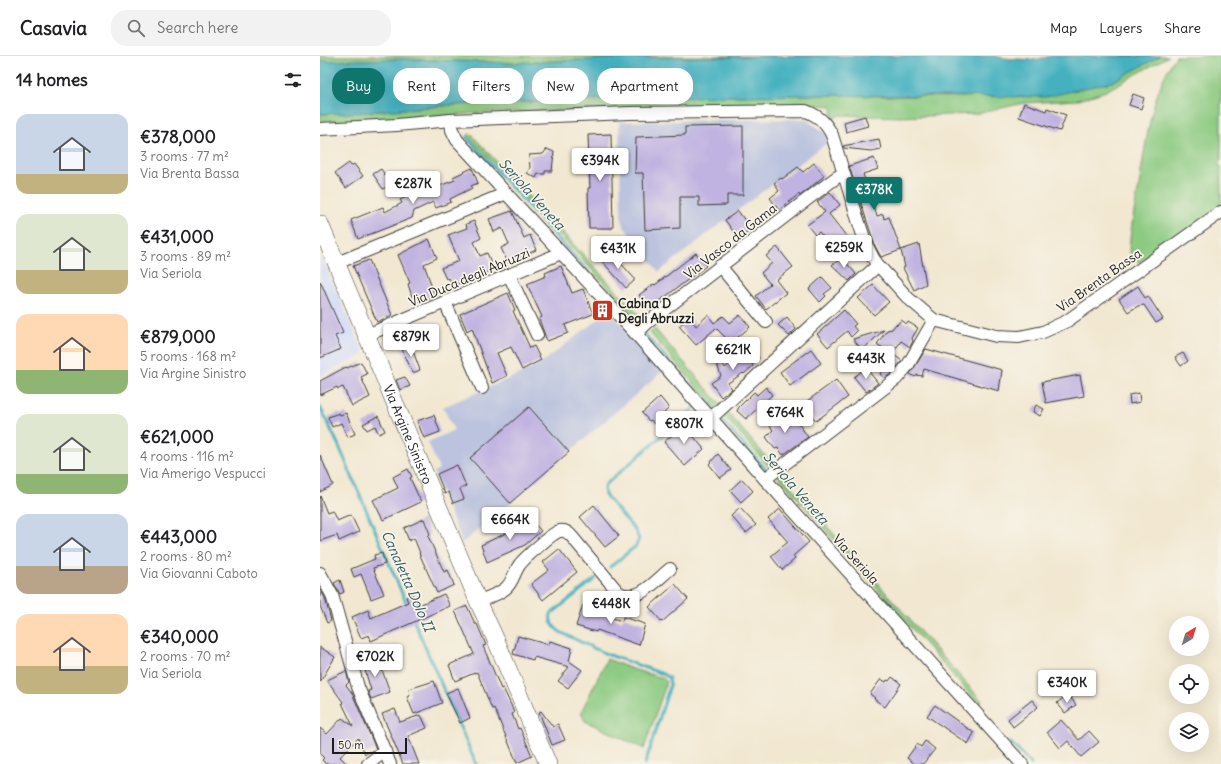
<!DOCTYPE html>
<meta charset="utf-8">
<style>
:root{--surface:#fff;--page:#f2f2f2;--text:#202124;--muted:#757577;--line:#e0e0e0;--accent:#0f766e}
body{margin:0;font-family:Delius,sans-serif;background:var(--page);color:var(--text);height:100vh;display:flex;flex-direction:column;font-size:15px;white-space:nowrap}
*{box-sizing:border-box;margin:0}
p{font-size:13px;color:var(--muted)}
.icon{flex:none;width:22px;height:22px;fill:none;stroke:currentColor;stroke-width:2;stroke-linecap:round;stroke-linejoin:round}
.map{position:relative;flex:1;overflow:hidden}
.side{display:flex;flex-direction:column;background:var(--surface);width:320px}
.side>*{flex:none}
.banner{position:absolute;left:12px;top:12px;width:380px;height:36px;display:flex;gap:8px}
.needle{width:26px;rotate:38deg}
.controls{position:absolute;left:849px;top:560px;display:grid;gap:8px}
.controls a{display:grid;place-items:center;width:40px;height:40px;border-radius:50%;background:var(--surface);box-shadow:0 4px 16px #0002;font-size:20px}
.scale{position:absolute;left:12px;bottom:10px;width:75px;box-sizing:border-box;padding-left:4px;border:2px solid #1c1c1c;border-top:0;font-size:11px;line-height:14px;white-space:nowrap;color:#1c1c1c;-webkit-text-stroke:3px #f7f3e8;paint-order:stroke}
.price{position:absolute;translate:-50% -34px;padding:0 9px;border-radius:4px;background:#fff;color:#222;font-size:13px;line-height:26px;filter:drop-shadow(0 1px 2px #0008)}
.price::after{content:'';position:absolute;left:50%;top:24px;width:12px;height:9px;margin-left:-6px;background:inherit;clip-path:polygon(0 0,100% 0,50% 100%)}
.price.current{background:var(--accent);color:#fff}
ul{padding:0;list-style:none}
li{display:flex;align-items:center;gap:12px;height:100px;padding:0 16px}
li span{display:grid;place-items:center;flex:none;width:112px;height:80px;border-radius:12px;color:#555}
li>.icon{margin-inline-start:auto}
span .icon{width:48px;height:48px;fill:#fffc;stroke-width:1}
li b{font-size:17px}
h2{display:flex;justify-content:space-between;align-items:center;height:48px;padding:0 16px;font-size:17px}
.tag{padding:0 14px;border-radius:16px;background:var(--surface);box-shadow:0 4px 16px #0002;font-size:14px;line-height:36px}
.tag.current{background:var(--accent);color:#fff}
header{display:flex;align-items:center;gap:24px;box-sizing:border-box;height:56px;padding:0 20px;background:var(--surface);border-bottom:1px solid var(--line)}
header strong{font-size:19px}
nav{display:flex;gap:22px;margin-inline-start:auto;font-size:14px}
.search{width:280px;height:36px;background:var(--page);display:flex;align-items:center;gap:10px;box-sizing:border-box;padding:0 14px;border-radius:16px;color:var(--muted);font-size:15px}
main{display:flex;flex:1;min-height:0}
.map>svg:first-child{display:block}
.built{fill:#d1d9f9}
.industrial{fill:#bbc3de}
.green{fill:#8cca81;stroke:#54734e}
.water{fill:#44b1c0;stroke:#30666e}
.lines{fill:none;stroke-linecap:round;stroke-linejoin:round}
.stream{stroke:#44b1c0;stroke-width:3}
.building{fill:#c1b3e1}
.street-casing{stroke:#3c3b37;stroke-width:14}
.secondary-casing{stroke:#3c3b37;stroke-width:18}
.street{stroke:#fff;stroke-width:12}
.secondary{stroke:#fff;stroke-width:17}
.labels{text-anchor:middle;stroke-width:3.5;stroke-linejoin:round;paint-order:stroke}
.street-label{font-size:13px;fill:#1c1c1c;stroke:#f7f3e8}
.poi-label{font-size:13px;font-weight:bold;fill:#1c1c1c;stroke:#f7f3e8;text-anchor:start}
.water-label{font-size:14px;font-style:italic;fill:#2c585e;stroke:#f7f3e8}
</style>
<header>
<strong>Casavia</strong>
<div class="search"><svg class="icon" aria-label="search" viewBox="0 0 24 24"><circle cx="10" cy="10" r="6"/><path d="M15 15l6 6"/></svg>Search here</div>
<nav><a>Map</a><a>Layers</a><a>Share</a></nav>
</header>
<main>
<section class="side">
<h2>14 homes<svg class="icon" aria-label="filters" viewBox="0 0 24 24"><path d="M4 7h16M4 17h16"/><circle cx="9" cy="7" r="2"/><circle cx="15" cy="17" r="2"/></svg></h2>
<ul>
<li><span style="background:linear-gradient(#c9d6e8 75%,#c2b280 0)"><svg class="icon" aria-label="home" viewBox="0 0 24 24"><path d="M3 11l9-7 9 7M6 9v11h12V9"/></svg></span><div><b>€378,000</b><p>3 rooms · 77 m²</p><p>Via Brenta Bassa</p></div></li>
<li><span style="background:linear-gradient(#dfe7d0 70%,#c2b280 0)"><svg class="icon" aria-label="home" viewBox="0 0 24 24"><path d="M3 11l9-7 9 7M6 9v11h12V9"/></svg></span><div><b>€431,000</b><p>3 rooms · 89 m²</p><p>Via Seriola</p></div></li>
<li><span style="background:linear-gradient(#ffd9b3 70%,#8fb573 0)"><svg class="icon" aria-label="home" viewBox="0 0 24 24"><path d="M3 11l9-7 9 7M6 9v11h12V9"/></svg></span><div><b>€879,000</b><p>5 rooms · 168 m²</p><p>Via Argine Sinistro</p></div></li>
<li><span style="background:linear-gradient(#dfe7d0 75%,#8fb573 0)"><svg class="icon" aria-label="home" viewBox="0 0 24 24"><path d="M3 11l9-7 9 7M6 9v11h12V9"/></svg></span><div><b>€621,000</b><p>4 rooms · 116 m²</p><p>Via Amerigo Vespucci</p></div></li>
<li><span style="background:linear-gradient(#c9d6e8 65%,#b9a48a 0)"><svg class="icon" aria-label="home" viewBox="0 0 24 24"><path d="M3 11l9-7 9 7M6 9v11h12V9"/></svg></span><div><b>€443,000</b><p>2 rooms · 80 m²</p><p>Via Giovanni Caboto</p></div></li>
<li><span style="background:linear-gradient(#ffd9b3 65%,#c2b280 0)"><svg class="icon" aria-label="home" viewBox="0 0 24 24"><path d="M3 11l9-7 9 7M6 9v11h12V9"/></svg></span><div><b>€340,000</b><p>2 rooms · 70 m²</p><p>Via Seriola</p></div></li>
</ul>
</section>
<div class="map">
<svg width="901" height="708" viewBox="0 0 901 708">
<rect width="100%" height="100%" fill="#f7f3e8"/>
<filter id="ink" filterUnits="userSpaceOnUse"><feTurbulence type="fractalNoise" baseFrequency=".025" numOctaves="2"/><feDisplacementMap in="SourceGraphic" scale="8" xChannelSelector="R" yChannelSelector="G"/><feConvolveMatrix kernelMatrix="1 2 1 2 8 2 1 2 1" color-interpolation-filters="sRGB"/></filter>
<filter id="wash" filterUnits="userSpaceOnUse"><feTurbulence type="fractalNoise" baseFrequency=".012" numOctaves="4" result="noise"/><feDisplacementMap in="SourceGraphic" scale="16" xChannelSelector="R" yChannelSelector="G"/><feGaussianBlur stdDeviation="0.9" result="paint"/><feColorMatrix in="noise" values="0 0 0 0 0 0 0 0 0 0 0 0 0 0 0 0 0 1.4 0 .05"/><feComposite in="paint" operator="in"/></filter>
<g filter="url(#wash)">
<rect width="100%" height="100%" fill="#f2e8d1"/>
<polygon class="built" points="0,198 44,298 0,320"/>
<g class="industrial">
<polygon points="485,63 506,78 508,86 405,164 339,216 304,171 301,159 299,66"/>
<polygon points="289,255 343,315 174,461 142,487 114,416 119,413 108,386 134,374 123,351 216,311"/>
</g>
<g class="green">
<polygon points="0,0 500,0 309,2 189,7 85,3 0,5"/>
<polygon points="840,0 849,0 786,35 758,44 704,47 655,58 580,61 519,59 513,64 512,50 499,49 159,57 24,67 24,64 0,65 0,58 48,56 133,49 346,41 489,39 644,41 792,26"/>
<path d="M856,0h45v105l-3,2 3,4v40l-82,56 -4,-6 -6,-5c1,-23 6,-45 10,-67 7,-43 12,-93 37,-129z"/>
<polygon points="150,77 324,264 321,267 148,80"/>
<polygon points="335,273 401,349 396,353 330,277"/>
<polygon points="406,355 455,411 452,414 402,358"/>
<polygon points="459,416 662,645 659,649 456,418"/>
<polygon points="287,603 312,613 343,622 346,625 346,628 324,693 265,665 261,656"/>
</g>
<polygon class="water" points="500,0 674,0 683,2 713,4 732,0 840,0 792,26 726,41 489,39 346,41 133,49 48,56 0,58 0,5 85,3 189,7 309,2"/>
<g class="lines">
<g class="stream">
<polyline points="146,81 318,271"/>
<polyline points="322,275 395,356"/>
<polyline points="0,351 18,388 87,549"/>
<polyline points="398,360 449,417"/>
<polyline points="452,422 471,443"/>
<polyline points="290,511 316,490 319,483 315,474 285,439 284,433 286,428 375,351"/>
<path d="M276,522l-45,36c-2,8 3,13 9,18l44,21 59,21 6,4 1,7 -25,79"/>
<polyline points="93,563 156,708"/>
<polyline points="690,686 711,708"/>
</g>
</g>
<g id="blocks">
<g class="building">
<polygon points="813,38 824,42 821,53 809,49"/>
<polygon points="704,47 726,55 727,52 746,59 740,75 699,61"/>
<polygon points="545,60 548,70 526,76 524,66"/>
<polygon points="423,70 423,139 407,139 407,149 379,150 379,141 360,141 360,172 325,174 323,117 315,117 316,81 365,79 365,71"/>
<polygon points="291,78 293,172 269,172 268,132 270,132 268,79"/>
<polygon points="559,83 561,93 551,95 524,92 523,90"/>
<polygon points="227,93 234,96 232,115 225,115 225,118 218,118 216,122 207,117 210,112 209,99 223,98"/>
<polygon points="554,102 558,113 543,118 557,160 563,158 564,163 569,161 581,194 561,201 555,190 529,110"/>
<polygon points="29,107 31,110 34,108 43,120 26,132 15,117"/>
<polygon points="494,107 504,120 480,140 479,138 459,154 450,142 459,135 454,127 461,122 462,123 478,111 483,116"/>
<polygon points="152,112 158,127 151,130 152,132 130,143 131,146 116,152 113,146 94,155 92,162 38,183 31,164 63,151 65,156 82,147 80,144 95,137 96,139 135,124 133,121"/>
<polygon points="61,113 71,128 63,133 53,118"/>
<polygon points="510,136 520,149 509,158 534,190 522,202 499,176 495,179 487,169 505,156 497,146"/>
<polygon points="192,155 204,182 210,179 216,194 188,207 181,192 189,188 182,172 174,176 169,163"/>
<polygon points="418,155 431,173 418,182 405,164"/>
<polygon points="154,165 161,182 154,186 160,200 167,197 174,213 133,230 129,222 126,223 121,212 139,205 128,179 147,172 146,168"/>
<polygon points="109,183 117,202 104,208 115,240 104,244 104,243 94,247 88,228 90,227 78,199"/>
<polygon points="599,188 606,228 594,234 583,212 585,211 581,194"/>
<polygon points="457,191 473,211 456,224 466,237 446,253 436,240 450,228 441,217 452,207 446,200"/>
<polygon points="291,196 314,222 314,225 306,232 281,204"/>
<polygon points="376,197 386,210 329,253 319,239 334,228 335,229"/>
<polygon points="522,202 536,218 529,225 512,209"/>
<polygon points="49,204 72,259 57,266 33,210"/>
<polygon points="241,210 252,237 263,233 273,258 245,269 248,277 227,285 219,263 222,261 207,228 226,220 225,217"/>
<polygon points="502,221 512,232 504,238 506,240 500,246 489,233"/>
<polygon points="0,225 23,277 15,280 21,293 0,302"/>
<polygon points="553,229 569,246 554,259 538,242"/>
<polygon points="818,230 825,242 828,240 843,263 836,267 824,249 818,250 808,256 799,243"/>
<polygon points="188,237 195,254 193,255 210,292 214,290 221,304 202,314 191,291 177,297 187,320 172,327 152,272 147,275 140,258"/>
<polygon points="524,254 536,268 533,270 537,275 531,281 527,275 508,291 497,278"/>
<polygon points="388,259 394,267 403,260 410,267 420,259 430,271 411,287 396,272 376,289 359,270 369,261 376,270"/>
<polygon points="467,261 476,273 469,280 458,269"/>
<polygon points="581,264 587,268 588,266 598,272 592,282 593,285 590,291 581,285 572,298 557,288 567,274 572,273 576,268 577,269"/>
<polygon points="564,274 542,294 533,283 540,281"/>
<polygon points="90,287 100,314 93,317 81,291"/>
<polygon points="431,292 439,302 432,308 433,310 424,318 423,317 408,327 412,333 401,341 391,327 401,320 394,299 396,298 405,312 421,298 422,300"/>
<polygon points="491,293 501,307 470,330 460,316"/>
<polygon points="606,293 682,314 679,335 604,313 602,320 597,319 595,321 590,318"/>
<polygon points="863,297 868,305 861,310 855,301"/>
<polygon points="574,299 582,305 571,318 565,322 560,318"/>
<polygon points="41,306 47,318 41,321 50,341 32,350 23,331 18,333 17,331 0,339 0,325 26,311 27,312"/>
<polygon points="546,312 558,327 546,336 534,321"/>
<polygon points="760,319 764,340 726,347 722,326"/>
<polygon points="85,321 90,330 80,334 76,324"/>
<polygon points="516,324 528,341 496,365 483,348"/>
<polygon points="446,331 452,339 426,363 417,355 419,351 434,336 437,339"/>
<polygon points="819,337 820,346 810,348 809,339"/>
<polygon points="340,341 349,352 344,357 345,359 334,368 331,364 329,365 322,357"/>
<polygon points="716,349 724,353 720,360 713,356"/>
<polygon points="209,351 249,396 190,447 150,402"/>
<polygon points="19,357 20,359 26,357 35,378 28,381 21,367 12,371 8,361"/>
<polygon points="459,357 467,368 474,364 477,368 478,367 488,381 463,399 458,392 455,393 446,381 453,374 447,366"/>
<polygon points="114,359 120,376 104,382 97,365"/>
<polygon points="58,360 65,375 59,378 55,370 47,374 43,368"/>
<polygon points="364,369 384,393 365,410 344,386"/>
<polygon points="398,398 411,414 400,422 389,408"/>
<polygon points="0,399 13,429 0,436"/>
<polygon points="137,409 146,430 140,433 144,443 133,447 129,436 125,438 117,418"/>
<polygon points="88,413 92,421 90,422 101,446 63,464 53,444 78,432 73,421"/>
<polygon points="422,423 433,435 421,446 410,434"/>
<polygon points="0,440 7,457 12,455 17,465 31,459 39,476 19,485 17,479 0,485"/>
<polygon points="274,449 299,480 285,491 260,461"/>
<polygon points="420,452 436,469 426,477 411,460"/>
<polygon points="460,453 489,486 473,500 475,503 462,514 451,500 468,486 448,463"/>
<polygon points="104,463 110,478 108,480 124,516 128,514 134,529 117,537 99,497 100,497 94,482 89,485 84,472"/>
<polygon points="210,463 221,475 205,489 167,506 161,489 197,472"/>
<polygon points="239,493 257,516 223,544 211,528 229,514 223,506"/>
<polygon points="62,497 65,508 53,512 64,538 51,543 41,518 34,521 31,513 55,503 54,499"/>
<polygon points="20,524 24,536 20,538 14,527"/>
<polygon points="355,528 368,543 342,566 329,551"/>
<polygon points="0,533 5,542 11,565 7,567 0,550"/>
<polygon points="92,538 97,547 98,547 99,549 124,538 130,550 51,585 49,579 41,582 32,561 48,554 51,562 88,546 86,541"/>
<polygon points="263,549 284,556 283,559 302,565 303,561 325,568 319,589 277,574 276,576 256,570"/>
<polygon points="147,550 155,568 157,568 166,589 163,590 174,616 181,633 183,632 191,649 194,657 192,658 198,673 200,672 212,700 197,707 174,652 172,653 157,616 135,625 129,609 154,598 135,555"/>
<polygon points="198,580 229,589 230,585 252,592 249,605 262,614 248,632 238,625 249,611 214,601 213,604 193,598"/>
<polygon points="0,591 15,601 0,626"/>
<polygon points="53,598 58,615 62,614 70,636 51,643 48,635 51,634 41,601"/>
<polygon points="26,615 29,626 26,629 32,637 56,693 45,698 38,682 20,701 27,708 6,708 2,704 4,702 0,698 0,672 7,678 22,662 33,670 22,647 23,646 7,624"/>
<polygon points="572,621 581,628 565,651 554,643 555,642 550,638 561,623 566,626 567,624 569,625"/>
<polygon points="114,625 122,647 94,658 87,641 90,640 89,633"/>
<polygon points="138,632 150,662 140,667 126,637"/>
<polygon points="748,638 756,649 745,657 737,647"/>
<polygon points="712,644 718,651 693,671 688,663"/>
<polygon points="615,649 654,677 648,688 607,660"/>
<polygon points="75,653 80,666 101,659 107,672 88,680 99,708 83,708 62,658"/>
<polygon points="221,655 233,671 238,668 245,684 232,689 219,656"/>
<polygon points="741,664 759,684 769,675 779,686 761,701 748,685 740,692 727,676"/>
<polygon points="605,685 615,693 603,708 595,708 587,702 597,688 601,691"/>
</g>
</g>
</g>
<g filter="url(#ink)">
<use href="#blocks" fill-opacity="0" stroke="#3c3b37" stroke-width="1"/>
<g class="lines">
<defs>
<g id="street">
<polyline points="131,64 132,74 137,84 316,278 445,423 702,708"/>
<path d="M0,73l77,-4 54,-5 178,-7 177,-2c13,5 20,12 26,24l26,85 8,24 7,14 5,7 30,33 26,22 62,16 23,1 24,-5 24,-11 154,-109"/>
<polyline points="17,207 182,139 185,137"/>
<polyline points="400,210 446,266"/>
<polyline points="189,219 217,279"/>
<polyline points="125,246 162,332"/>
<polyline points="316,278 327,267 485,145 517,121 523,119"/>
<polyline points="47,279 241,197"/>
<polyline points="391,362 558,209"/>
<polyline points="445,423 576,323 588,309 614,264"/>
<polyline points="0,517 12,539 38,631 70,708"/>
<path d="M158,545c9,-3 20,-6 28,-13 7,-6 8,-16 14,-24 6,-7 33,-32 40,-33 6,-1 10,3 13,7l45,54c19,13 38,-12 52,-23"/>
<polyline points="48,708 65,695"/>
</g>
<g id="secondary">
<path id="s1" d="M0,168l158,377 17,37 53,126"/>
</g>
</defs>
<use href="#street" class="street-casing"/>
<use href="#secondary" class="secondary-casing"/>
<use href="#street" class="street"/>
<use href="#secondary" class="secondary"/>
</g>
</g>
<defs>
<symbol id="building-square" viewBox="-11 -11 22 22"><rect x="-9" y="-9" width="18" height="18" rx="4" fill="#c8321e" stroke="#f7f3e8"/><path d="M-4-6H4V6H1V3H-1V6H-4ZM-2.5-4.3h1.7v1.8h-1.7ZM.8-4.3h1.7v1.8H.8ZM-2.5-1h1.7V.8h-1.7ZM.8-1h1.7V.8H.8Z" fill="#fff"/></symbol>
</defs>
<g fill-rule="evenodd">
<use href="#building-square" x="270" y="242" width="25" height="25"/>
</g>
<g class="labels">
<g class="street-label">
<text transform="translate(410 185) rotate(-38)" y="5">Via Vasco da Gama</text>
<text transform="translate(149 221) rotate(-23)" y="5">Via Duca degli Abruzzi</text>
<text transform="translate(779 224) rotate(-35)" y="5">Via Brenta Bassa</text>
<text dy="5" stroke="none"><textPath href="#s1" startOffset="228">Via Argine Sinistro</textPath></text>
<text transform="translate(536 503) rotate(48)" y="5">Via Seriola</text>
</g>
<g class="poi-label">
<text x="298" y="252">Cabina D<tspan x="298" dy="15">Degli Abruzzi</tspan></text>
</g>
<g class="water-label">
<text transform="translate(212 138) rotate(48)" y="5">Seriola Veneta</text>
<text transform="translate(476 432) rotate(49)" y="5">Seriola Veneta</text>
<text transform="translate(88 525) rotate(66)" y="5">Canaletta Dolo II</text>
</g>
</g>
</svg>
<div class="controls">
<a><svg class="needle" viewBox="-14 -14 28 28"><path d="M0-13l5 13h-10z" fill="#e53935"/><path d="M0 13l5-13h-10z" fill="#757577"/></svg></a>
<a><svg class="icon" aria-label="locate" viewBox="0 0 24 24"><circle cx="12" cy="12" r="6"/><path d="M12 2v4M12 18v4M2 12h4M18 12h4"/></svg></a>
<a><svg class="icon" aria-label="layers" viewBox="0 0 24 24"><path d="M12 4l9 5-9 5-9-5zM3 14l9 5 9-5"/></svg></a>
</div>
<div class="scale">50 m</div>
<b class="price" style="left:280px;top:126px">€394K</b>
<b class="price" style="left:93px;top:149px">€287K</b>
<b class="price current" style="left:554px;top:155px">€378K</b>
<b class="price" style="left:524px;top:213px">€259K</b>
<b class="price" style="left:298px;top:214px">€431K</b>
<b class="price" style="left:91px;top:302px">€879K</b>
<b class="price" style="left:413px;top:315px">€621K</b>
<b class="price" style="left:546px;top:324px">€443K</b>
<b class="price" style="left:465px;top:378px">€764K</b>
<b class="price" style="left:364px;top:389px">€807K</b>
<b class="price" style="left:190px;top:485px">€664K</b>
<b class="price" style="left:291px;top:569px">€448K</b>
<b class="price" style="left:55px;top:622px">€702K</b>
<b class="price" style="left:747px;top:648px">€340K</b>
<div class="banner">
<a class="tag current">Buy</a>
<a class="tag">Rent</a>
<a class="tag">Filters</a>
<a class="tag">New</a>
<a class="tag">Apartment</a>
</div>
</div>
</main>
